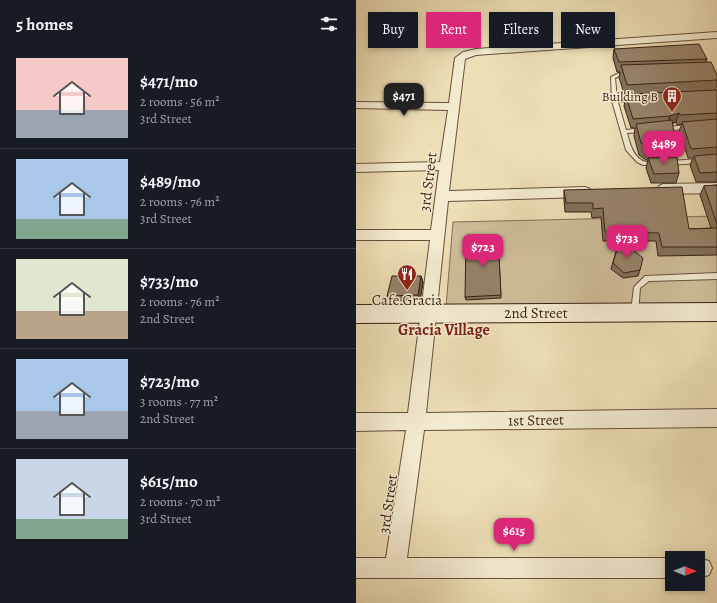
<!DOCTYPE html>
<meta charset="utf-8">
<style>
:root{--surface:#171b24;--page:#242831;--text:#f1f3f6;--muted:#9ea1a6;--line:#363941;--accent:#db2777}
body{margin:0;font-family:Alegreya,serif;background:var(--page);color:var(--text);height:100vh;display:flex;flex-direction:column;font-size:15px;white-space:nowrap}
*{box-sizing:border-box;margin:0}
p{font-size:13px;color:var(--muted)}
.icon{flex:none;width:22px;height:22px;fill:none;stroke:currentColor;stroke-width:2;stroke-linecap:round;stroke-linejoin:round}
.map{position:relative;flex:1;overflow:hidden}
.drawer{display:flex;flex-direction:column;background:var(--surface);width:356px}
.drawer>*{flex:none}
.hud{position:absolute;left:12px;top:12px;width:289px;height:36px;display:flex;gap:8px}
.needle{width:26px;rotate:91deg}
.controls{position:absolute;left:309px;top:551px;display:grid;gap:8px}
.controls a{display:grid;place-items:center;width:40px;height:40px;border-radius:0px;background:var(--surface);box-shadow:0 2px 6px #0003;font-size:20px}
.price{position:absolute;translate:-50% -34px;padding:0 9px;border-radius:8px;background:var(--accent);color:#fff;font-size:13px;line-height:26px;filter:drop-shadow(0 1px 2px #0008)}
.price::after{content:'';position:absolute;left:50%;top:24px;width:12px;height:9px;margin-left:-6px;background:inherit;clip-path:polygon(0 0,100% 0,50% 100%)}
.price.selected{background:#222;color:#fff}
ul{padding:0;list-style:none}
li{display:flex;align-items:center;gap:12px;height:100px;padding:0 16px}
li+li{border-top:1px solid var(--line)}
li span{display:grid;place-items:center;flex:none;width:112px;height:80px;border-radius:0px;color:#555}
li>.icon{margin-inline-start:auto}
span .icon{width:48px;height:48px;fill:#fffc;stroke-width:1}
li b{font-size:17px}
h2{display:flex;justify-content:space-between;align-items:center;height:48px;padding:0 16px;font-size:17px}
.chip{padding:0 14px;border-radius:0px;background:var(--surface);box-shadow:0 2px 6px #0003;font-size:14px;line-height:36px}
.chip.selected{background:var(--accent);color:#fff}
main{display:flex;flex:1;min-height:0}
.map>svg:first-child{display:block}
.green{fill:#cfbe9a;stroke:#846e58}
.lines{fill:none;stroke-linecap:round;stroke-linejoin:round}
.lane-casing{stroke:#674f3d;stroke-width:2}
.street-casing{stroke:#674f3d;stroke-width:2}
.secondary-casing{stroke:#3a1f15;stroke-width:2}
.lane{fill:#f3eacf;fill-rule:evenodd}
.street{fill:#f3eacf;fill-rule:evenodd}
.secondary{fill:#f3eacf;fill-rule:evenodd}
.wall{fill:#827059;stroke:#3a1f15}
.shaded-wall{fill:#6a5b49;stroke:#3a1f15}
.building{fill:#978268;stroke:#3a1f15}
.labels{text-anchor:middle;stroke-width:3;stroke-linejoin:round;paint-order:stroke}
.far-poi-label{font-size:13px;fill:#3a1f15;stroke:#f3eacf;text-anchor:end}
.street-label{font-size:15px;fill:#3a1f15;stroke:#f3eacf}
.poi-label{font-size:15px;fill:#3a1f15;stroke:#f3eacf}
.neighbourhood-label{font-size:16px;font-weight:bold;fill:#7a1f14;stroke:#f3eacf}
</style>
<main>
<section class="drawer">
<h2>5 homes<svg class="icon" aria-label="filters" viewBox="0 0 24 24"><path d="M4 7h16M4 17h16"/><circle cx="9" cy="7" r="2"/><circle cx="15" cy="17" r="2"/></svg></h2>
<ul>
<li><span style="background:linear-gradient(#f6c9c9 65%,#9aa5b1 0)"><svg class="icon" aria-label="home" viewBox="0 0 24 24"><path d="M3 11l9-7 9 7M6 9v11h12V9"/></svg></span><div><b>$471/mo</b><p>2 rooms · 56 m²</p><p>3rd Street</p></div></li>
<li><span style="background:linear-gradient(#a9c7e8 75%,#7fa58c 0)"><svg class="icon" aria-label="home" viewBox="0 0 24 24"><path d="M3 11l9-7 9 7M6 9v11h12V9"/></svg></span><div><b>$489/mo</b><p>2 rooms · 76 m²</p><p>3rd Street</p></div></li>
<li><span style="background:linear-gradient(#dfe7d0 65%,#b9a48a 0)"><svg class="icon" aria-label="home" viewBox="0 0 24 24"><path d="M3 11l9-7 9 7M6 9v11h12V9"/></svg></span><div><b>$733/mo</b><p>2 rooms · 76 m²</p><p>2nd Street</p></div></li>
<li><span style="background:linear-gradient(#a9c7e8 65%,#9aa5b1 0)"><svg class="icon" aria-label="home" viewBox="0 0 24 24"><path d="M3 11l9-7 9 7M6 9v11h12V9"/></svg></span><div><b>$723/mo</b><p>3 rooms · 77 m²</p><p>2nd Street</p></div></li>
<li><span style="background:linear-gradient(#c9d6e8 75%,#7fa58c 0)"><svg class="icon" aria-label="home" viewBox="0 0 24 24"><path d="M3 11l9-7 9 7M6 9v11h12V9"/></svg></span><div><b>$615/mo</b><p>2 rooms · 70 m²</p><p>3rd Street</p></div></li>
</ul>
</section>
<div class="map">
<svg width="361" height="603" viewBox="0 0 361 603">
<rect width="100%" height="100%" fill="#eddeb5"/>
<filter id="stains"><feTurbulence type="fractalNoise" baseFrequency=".005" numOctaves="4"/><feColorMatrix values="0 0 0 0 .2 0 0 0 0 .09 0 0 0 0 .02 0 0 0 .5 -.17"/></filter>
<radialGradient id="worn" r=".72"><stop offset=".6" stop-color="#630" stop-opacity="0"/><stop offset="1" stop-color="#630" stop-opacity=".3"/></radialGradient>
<polygon class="green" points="361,216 361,306 90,307 97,222"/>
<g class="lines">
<defs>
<g id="lane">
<path d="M263,73h10l2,1c-4,3 -10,1 -16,4l2,21 18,-1 3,2 -3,2h-17l8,28 17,-2 3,2 -3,2 -16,1c3,11 7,27 20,29 3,1 7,0 10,1v2h-14l-6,-3 -11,-12 -14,-49 -1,-24z"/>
<polygon points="333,125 336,127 335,128 309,131 306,129 309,127"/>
<polygon points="361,158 361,162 313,165 310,163 313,161"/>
<polygon points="361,273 361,279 293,281 284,288 282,314 279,315 276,314 275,312 278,287 289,276"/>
</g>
<g id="street">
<polygon points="361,32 361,38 120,55 109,59 93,191 229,187 234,189 235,192 234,195 229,197 92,201 70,413 361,409 361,427 68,430 51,558 316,558 316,578 0,578 0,558 30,558 50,430 0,431 0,413 52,413 74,240 0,240 0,230 75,230 83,170 0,172 0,164 84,162 92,110 0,108 0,102 93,103 99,58 107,52 120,49"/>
<polygon points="361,183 361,193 307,194 303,192 301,189 303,186 307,184"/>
<polygon points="342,558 353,561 356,568 353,575 342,578"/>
</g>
<polygon id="secondary" points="361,303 361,321 0,323 0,305"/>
</defs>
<use href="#lane" class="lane-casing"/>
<use href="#street" class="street-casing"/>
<use href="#secondary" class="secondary-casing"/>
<use href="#lane" class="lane"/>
<use href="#street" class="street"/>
<use href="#secondary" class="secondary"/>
</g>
<g class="wall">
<polygon points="258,49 351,59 350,63 361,75 361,86 359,90 361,90 361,182 340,182 334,165 337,158 332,158 323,131 326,124 321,125 320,122 316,124 320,147 317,157 323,173 320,183 295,183 290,168 292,160 290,160 287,158 283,155 278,136 279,128 275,128 268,106 270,97 269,97 263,77 264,72 261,72 257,58"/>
<polygon points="361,185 361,255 302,256 300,241 265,241 284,270 282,276 267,278 255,269 263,241 247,241 245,217 236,218 235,212 209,212 208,199 208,190 333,229 355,228 344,195 348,186"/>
<polygon points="142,237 145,298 110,300 109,297"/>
<polygon points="65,276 67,282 64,300 34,301 31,296"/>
</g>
<g class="shaded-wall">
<polygon points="323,113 320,122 311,125 314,116"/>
<polygon points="65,276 67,282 64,300 62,295"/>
</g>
<g class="building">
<polygon points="343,44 351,59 263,62 258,49"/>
<polygon points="355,62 361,75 361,80 271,85 265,65"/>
<polygon points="361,90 361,113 324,115 323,113 314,116 277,119 270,96 274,96 273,94"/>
<polygon points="361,119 361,147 335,149 326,122"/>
<polygon points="316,120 320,147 294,149 285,143 280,124"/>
<polygon points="361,154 361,172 344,173 338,156"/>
<polygon points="321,157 323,173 298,174 292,158"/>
<polygon points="361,185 361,224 348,186"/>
<polygon points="326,187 333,229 361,228 361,247 306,247 303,233 249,232 247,208 237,209 237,203 210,203 208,190"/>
<polygon points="142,237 145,295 109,297 110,239"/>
<polygon points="264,239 287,258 284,270 268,273 257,263"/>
<polygon points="36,276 65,276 62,295 31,296"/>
</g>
<defs>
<symbol id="building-pin" viewBox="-11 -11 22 30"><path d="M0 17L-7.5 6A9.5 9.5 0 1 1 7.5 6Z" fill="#8f2418" stroke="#f3eacf"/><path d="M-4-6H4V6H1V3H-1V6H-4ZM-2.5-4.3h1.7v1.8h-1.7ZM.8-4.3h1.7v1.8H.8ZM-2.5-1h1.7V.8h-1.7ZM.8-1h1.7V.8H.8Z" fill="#fff"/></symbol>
<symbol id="restaurant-pin" viewBox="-11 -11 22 30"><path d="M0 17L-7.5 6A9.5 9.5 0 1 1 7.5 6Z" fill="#8f2418" stroke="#f3eacf"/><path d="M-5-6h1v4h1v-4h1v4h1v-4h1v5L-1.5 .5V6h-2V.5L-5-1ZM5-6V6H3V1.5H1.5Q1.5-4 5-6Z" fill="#fff"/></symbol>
</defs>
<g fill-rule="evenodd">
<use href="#building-pin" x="305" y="85" width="22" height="30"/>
<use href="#restaurant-pin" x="40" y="263" width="22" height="30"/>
</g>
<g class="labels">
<g class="far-poi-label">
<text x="302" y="101">Building B</text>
</g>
<g class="street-label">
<text transform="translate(72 182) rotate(-83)" y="5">3rd Street</text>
<text x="180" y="318">2nd Street</text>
<text transform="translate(180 420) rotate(-1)" y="5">1st Street</text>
<text transform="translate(32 504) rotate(-82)" y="5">3rd Street</text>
</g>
<g class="poi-label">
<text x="51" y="305">Cafe Gracia</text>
</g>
<g class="neighbourhood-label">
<text x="88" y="335">Gracia Village</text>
</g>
</g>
<rect width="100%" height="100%" filter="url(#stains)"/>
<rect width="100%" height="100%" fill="url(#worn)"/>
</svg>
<div class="controls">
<a><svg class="needle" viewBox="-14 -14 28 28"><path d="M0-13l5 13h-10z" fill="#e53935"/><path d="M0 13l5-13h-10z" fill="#9ea1a6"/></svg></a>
</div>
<b class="price selected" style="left:48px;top:117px">$471</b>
<b class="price" style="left:308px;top:165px">$489</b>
<b class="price" style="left:271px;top:259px">$733</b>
<b class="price" style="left:127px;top:268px">$723</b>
<b class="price" style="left:158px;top:552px">$615</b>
<div class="hud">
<a class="chip">Buy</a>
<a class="chip selected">Rent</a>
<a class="chip">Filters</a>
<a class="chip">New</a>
</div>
</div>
</main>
